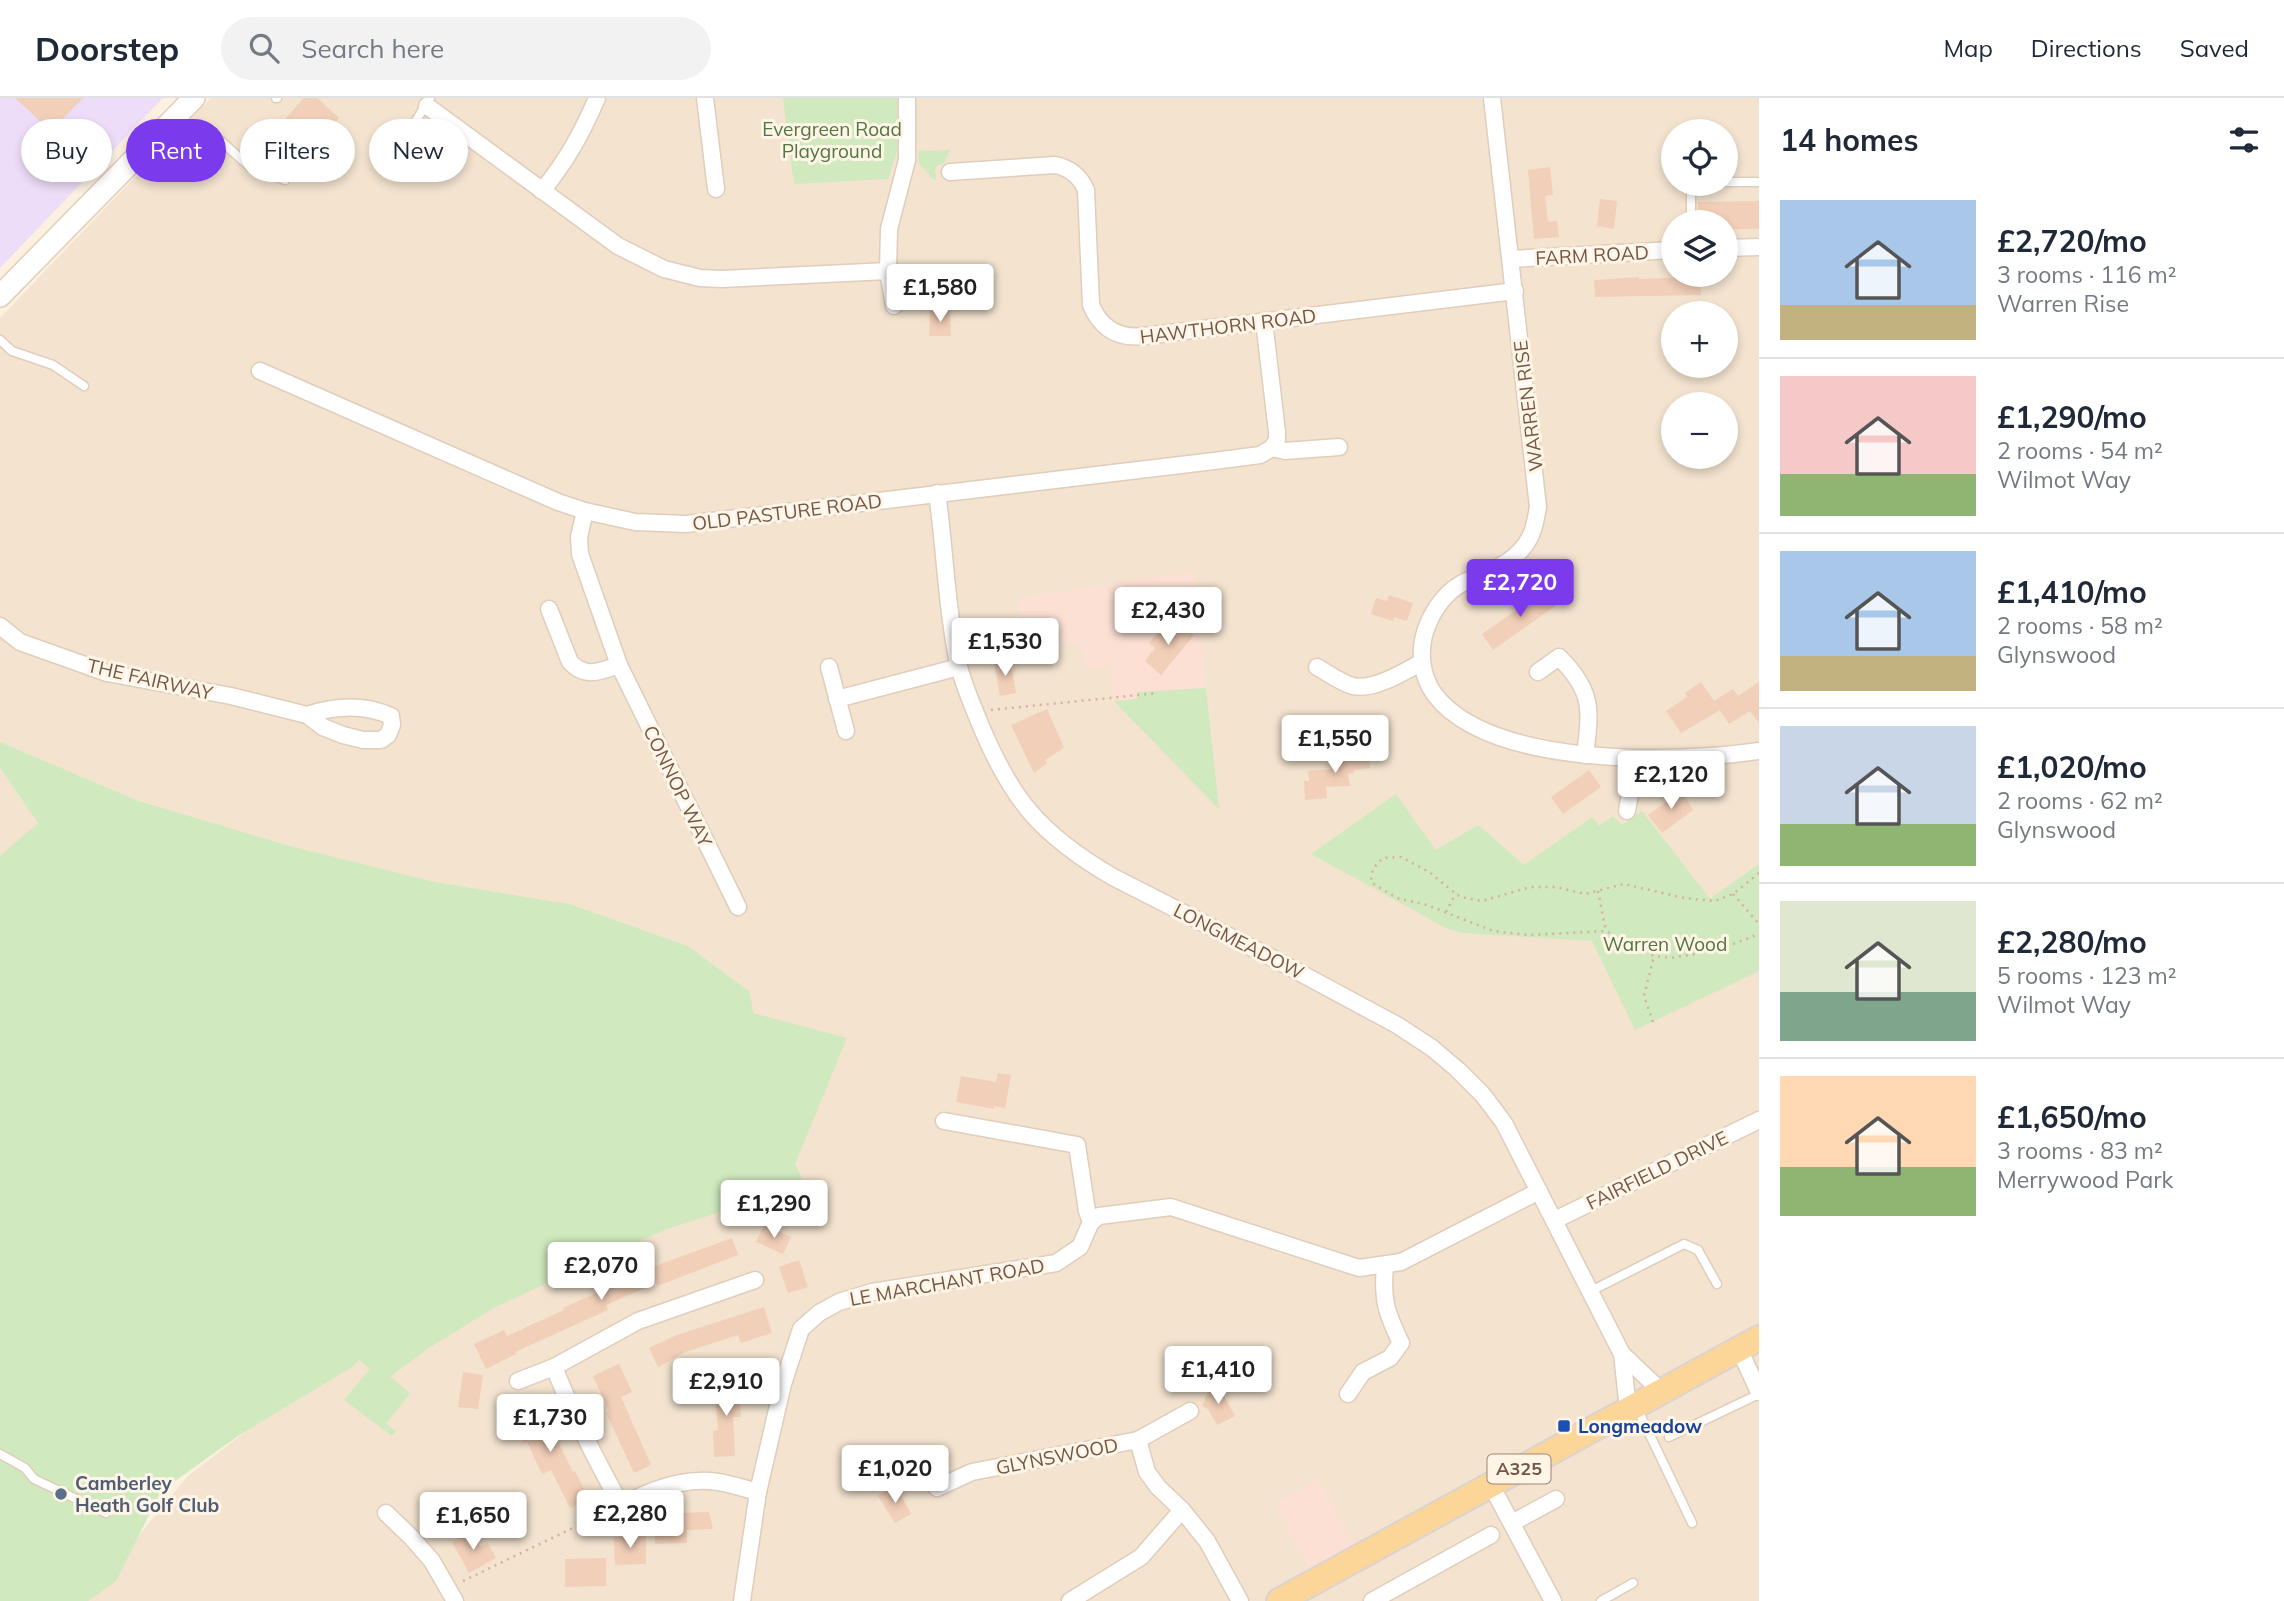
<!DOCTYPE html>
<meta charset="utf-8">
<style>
:root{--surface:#fff;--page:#f2f2f3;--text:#1f2937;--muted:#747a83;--line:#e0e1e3;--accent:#7c3aed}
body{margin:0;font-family:Mulish,sans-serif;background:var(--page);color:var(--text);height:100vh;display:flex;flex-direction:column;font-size:26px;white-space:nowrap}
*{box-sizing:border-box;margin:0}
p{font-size:23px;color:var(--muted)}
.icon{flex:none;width:38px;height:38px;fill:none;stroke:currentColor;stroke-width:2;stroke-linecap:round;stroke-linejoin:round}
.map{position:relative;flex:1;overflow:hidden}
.details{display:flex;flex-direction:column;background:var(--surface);width:525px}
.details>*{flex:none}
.banner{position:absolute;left:21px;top:21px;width:665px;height:63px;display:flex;gap:14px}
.controls{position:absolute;left:1661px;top:21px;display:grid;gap:14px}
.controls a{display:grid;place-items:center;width:77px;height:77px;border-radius:50%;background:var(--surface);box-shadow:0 4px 10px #0003;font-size:35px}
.price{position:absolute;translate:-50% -60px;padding:0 16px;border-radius:7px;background:#fff;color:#222;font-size:23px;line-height:46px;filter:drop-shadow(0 2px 4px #0008)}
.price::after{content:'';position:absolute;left:50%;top:42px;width:21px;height:16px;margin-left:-10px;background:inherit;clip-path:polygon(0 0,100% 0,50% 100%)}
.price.current{background:var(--accent);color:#fff}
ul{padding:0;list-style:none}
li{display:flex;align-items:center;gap:21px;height:175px;padding:0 21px}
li+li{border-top:2px solid var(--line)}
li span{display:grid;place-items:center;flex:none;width:196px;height:140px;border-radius:0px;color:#555}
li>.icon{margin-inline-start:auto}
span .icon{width:84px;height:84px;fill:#fffc;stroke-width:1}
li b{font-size:30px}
h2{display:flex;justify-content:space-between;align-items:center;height:84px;padding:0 21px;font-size:30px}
.tag{padding:0 24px;border-radius:32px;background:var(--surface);box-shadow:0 4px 10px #0003;font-size:24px;line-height:63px}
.tag.current{background:var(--accent);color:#fff}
header{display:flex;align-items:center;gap:42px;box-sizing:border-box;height:98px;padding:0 35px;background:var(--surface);border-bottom:2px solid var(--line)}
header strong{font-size:33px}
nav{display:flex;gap:38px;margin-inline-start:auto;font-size:24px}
.search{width:490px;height:63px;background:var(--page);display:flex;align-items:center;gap:18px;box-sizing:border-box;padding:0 24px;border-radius:38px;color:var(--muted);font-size:26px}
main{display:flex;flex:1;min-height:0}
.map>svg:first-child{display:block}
.residential{fill:#f3e3cf;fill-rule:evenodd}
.commercial{fill:#fce0d4}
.education{fill:#eeddf8}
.green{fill:#d0e9bf}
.building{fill:#f1cfb8}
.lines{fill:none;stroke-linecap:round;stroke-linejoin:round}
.lane-casing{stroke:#e0cdbc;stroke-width:11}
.street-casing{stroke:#e0cdbc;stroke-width:19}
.secondary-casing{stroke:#e5ceba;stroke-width:24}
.primary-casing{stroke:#dad3cf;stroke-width:28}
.path{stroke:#d5b29c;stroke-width:2.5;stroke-dasharray:2 5;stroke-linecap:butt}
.lane{stroke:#fff;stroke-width:8}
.street{stroke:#fff;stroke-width:16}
.secondary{stroke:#fff;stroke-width:21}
.primary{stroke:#fbd698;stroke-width:24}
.transit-dot{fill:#1a4fb4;stroke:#fff5e6;stroke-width:2.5}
.service-dot{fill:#5c6f8a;stroke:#fff5e6;stroke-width:2.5}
.labels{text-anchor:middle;stroke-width:6;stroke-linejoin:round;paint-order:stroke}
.shield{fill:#fff5e6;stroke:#9c8677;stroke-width:2}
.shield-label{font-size:18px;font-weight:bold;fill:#725748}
.park-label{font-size:19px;fill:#517840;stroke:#fff5e6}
.street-label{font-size:19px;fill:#725748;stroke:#fff5e6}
.transit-label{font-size:19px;font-weight:bold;fill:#164399;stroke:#fff5e6;text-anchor:start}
.service-label{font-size:19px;font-weight:bold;fill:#4e5e75;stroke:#fff5e6;text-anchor:start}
</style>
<header>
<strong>Doorstep</strong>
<div class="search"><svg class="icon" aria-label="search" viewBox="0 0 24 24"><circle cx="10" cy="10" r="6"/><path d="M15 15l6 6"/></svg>Search here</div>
<nav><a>Map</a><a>Directions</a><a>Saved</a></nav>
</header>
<main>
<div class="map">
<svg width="1759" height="1503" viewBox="0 0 1759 1503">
<rect width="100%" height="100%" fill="#fcf1e0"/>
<g class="residential">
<path d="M211,0h1548v1503h-1674l102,-124 132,-103 431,-382 -62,-46 -118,-42 -135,-22 -145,-36 -151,-45 -139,-59v-424zM1673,33h53v53h-53zM1673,124h53v53h-53zM1673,215h53v53h-53zM1673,306h53v53h-53z"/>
<polygon points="0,670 38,725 0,758"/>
</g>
<g class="commercial">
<polygon points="1195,473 1206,590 1219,711 1114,603 1109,568 1086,570 1081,545 1061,546 1059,528 1023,530 1018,500"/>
<polygon points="1318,1381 1354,1447 1309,1471 1275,1406"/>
</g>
<polygon class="education" points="0,0 163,0 0,170"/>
<g class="green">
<polygon points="783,0 897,0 897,54 888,81 794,86"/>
<polygon points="950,52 944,65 935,69 936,82 934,82 919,65 918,53"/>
<polygon points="1206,590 1219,711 1114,603 1137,601 1137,594"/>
<polygon points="0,644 139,703 290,748 435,784 570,806 688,848 750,894 753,915 847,940 795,1066 805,1087 667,1131 572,1173 492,1211 427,1251 390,1279 410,1295 386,1326 396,1333 392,1338 344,1302 370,1271 359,1262 352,1269 238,1338 161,1393 116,1483 88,1503 0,1503 0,758 38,725 0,670"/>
<polygon points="1396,696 1436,752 1478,727 1524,767 1592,719 1599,728 1613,718 1622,727 1642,713 1710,801 1759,766 1759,873 1635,932 1592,843 1462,835 1448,831 1311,756"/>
</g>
<g class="building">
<polygon points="15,0 83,0 51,33"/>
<polygon points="304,0 317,0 339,20 328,33 322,27 291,61 268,40"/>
<polygon points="1550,69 1553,97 1545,98 1548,124 1557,123 1559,139 1534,141 1528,72"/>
<polygon points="1600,101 1617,103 1614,131 1597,128"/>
<polygon points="1759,103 1759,131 1726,131 1726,124 1698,124 1698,104"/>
<polygon points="1639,179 1639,181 1700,179 1701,197 1595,199 1594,182"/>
<polygon points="930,213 950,213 951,238 929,238"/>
<polygon points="1548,490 1559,505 1493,552 1482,536"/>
<polygon points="1389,497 1413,505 1407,523 1394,519 1393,523 1371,516 1376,500 1387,503"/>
<polygon points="1178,523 1194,537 1161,577 1145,563 1155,550 1149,545 1161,531 1167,535"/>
<polygon points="1010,562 1016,595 1000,598 994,564"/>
<polygon points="1701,584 1720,612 1681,635 1666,613 1687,599 1685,595"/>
<polygon points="1759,584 1759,625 1750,613 1729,626 1714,603 1733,591 1738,598"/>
<polygon points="1047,611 1064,650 1045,662 1047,665 1034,675 1011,627"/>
<polygon points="1368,650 1370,670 1354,672 1354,670 1354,675 1348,676 1350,688 1326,689 1327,700 1305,702 1304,683 1309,683 1308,673 1332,671 1331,663 1353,660 1353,652"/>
<polygon points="1589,672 1601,689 1563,716 1551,699"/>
<polygon points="1679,690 1693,712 1662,735 1648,717 1669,702 1667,699"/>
<polygon points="998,975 1011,977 1005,1010 994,1008 994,1011 956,1004 961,978 996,984"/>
<polygon points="764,1127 791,1139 783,1156 756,1144"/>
<polygon points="732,1140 738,1157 657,1188 656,1185 606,1207 608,1212 515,1254 516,1256 486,1271 474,1246 504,1232 507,1238 564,1212 563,1210 608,1190 606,1187 638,1173 639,1174"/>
<polygon points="799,1162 808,1189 788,1195 779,1169"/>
<polygon points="764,1209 772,1235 741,1245 738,1237 685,1254 658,1269 649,1250 677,1237"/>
<polygon points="619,1266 632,1294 621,1299 651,1367 634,1375 606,1315 609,1314 593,1278"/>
<polygon points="463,1274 483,1277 478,1311 458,1309"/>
<polygon points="738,1283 741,1319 733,1319 735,1358 714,1359 713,1333 718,1332 714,1285"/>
<polygon points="1210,1289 1222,1294 1235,1318 1217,1327 1208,1311 1202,1308"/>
<polygon points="540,1307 573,1374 575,1373 589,1401 570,1410 551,1372 542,1376 527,1344 524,1345 512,1320"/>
<polygon points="892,1389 895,1394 898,1392 911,1416 895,1425 878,1398"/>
<polygon points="709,1414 713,1431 687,1432 687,1445 655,1446 655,1416"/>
<polygon points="472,1433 480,1449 488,1445 496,1460 469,1475 452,1444"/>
<polygon points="646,1438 646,1466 615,1467 614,1439"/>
<polygon points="606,1460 606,1488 565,1489 565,1461"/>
</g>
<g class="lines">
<defs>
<g id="lane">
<polyline points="276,0 277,0"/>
<polyline points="167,27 184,40 192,42 211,38 221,43 250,69 285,82"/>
<polyline points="409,34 430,0"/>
<polyline points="1726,84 1759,84"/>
<polyline points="1691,86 1691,124"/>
<polyline points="0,242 12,253 53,267 84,288"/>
<polyline points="1591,1193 1684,1146 1698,1152 1717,1186"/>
<polyline points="1637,1310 1692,1425"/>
<polyline points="1669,1339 1759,1296"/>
<polyline points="0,1356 25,1370 34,1381 106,1415"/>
<polyline points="1601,1503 1633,1485"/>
</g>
<g id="street">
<polyline points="705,0 716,91"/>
<path d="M1492,0l46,409c-2,10 -3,21 -8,30 -14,28 -43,34 -69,47 -15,8 -27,25 -33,40 -10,23 -8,51 7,71 56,73 241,68 324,56"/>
<polyline points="427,8 618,148 664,171 700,180 722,181 888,173"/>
<path d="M950,74l105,-7c15,3 25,11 31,25l5,115c10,24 28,34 53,31l371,-45"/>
<path d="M542,93c25,-31 39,-56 55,-93"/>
<polyline points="1726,150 1759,149"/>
<polyline points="1512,161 1673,152"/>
<polyline points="894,208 888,173 889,131 907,62 907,0"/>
<polyline points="1264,223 1277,334 1277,342 1272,350"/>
<polyline points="260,273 558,404 585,413 635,424 686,426 1214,363 1260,357 1272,350 1285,353 1339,349"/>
<path d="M937,395c8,55 9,111 20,165 4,21 13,41 21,61 32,79 61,115 135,158l165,84 119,64 35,23 26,22 25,25 21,28 118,231 39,37"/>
<polyline points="585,413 579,439 580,456 619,567 738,809"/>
<path d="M549,511l21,53c16,17 30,9 49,3"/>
<path d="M0,528l20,16 87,31 124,23 76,19 16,12 20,8 20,5h18l7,-5 4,-10 -1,-9c-27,-12 -57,-10 -84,-1"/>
<polyline points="829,569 846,633"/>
<path d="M1317,569c11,6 24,16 36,19 21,5 52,-15 69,-24"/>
<path d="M1538,574l21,-15c34,34 32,52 26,98"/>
<polyline points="837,601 959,569"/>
<polyline points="1627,713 1636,661"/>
<polyline points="944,1023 1077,1047 1087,1113 1091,1124"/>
<polyline points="1555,1122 1759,1022"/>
<polyline points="1739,1251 1759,1294"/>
<polyline points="1622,1256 1628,1311"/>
<path d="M554,1269c19,48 42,93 67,138"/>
<polyline points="518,1283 554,1269 638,1223 755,1182"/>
<path d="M1348,1296l15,-22 27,-14 11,-15c-15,-31 -19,-43 -16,-77"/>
<polyline points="1138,1342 1147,1374 1158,1389 1182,1412 1207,1443 1240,1503"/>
<polyline points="1491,1387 1553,1503"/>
<polyline points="937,1390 972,1374 1138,1342 1190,1313"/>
<polyline points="386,1415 412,1440 432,1463 455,1503"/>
<path d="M592,1423c36,-19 75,-43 118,-40 16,1 32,7 48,11"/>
<polyline points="1512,1425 1556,1401"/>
<polyline points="742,1503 758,1394 783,1286 801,1231 819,1215 839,1204 872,1194 1056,1165 1080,1149 1091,1124 1099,1118 1171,1109 1359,1170 1401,1164 1539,1093"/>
<polyline points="1070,1503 1141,1459 1182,1412"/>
<polyline points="1372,1503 1491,1437"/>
</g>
<polyline id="secondary" points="0,198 194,0"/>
<polyline id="primary" points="1279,1503 1759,1240"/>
</defs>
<use href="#lane" class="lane-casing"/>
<use href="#street" class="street-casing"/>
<use href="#secondary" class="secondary-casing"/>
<use href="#primary" class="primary-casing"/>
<g class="path">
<polyline points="991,612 1158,595"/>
<path d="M1759,775l-26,21 -18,7 -31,-3 -60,-14 -39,10 -29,-7h-26l-48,14 -22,-4 -31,-25 -28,-15 -18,1c-8,8 -14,14 -11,25l25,15 30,7 66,26 36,4 77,-4 48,25 17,2 47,-8 41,-16"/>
<polyline points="1598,793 1606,833"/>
<polyline points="1733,796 1759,826"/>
<polyline points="1446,814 1456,795"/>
<polyline points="1653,924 1644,898 1654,858"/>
<polyline points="463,1483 577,1428"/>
</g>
<use href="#lane" class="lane"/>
<use href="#street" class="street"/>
<use href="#secondary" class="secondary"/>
<use href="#primary" class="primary"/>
</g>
<rect class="transit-dot" x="1557" y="1321" width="14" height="14" rx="3.5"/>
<circle class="service-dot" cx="61" cy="1396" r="7"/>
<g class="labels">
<rect class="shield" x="1487.5" y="1356.5" width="63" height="29" rx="5"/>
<g class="shield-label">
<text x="1519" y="1377">A325</text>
</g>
<g class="park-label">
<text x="832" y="38">Evergreen Road<tspan x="832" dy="22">Playground</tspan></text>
<text x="1665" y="853">Warren Wood</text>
</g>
<g class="street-label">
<text transform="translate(1592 157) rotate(-3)" y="7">FARM ROAD</text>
<text transform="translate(1228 228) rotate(-7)" y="7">HAWTHORN ROAD</text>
<text transform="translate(1528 308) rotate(-97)" y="7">WARREN RISE</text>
<text transform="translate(787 414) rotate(-7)" y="7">OLD PASTURE ROAD</text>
<text transform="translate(150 581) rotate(13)" y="7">THE FAIRWAY</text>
<text transform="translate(678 688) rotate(64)" y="7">CONNOP WAY</text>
<text transform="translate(1239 843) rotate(27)" y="7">LONGMEADOW</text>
<text transform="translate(1657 1072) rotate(-26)" y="7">FAIRFIELD DRIVE</text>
<text transform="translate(947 1184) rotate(-10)" y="7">LE MARCHANT ROAD</text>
<text transform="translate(1057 1358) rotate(-11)" y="7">GLYNSWOOD</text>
</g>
<g class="transit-label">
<text x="1578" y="1335">Longmeadow</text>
</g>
<g class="service-label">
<text x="75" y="1392">Camberley<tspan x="75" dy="22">Heath Golf Club</tspan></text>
</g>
</g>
</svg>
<div class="controls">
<a><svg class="icon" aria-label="locate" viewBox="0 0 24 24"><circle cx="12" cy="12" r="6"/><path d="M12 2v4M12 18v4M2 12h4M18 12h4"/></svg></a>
<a><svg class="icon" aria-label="layers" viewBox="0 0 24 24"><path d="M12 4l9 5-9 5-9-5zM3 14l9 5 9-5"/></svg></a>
<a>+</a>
<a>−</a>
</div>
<b class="price" style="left:940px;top:226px">£1,580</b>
<b class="price current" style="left:1520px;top:521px">£2,720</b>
<b class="price" style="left:1168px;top:549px">£2,430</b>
<b class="price" style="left:1005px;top:580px">£1,530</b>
<b class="price" style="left:1335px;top:677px">£1,550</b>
<b class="price" style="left:1671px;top:713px">£2,120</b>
<b class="price" style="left:774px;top:1142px">£1,290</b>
<b class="price" style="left:601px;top:1204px">£2,070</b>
<b class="price" style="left:1218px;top:1308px">£1,410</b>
<b class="price" style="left:726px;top:1320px">£2,910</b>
<b class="price" style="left:550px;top:1356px">£1,730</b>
<b class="price" style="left:895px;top:1407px">£1,020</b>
<b class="price" style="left:630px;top:1452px">£2,280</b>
<b class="price" style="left:473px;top:1454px">£1,650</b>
<div class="banner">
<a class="tag">Buy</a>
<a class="tag current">Rent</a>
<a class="tag">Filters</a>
<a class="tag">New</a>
</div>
</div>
<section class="details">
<h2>14 homes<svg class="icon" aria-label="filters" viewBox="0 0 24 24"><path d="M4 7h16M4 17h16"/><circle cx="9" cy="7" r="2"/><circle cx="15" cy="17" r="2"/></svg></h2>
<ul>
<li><span style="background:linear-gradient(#a9c7e8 75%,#c2b280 0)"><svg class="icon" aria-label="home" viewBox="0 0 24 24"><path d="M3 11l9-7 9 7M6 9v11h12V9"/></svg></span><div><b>£2,720/mo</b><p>3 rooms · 116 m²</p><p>Warren Rise</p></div></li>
<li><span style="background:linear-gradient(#f6c9c9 70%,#8fb573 0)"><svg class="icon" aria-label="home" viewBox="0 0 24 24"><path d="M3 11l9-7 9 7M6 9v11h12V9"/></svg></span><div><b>£1,290/mo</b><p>2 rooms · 54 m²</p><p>Wilmot Way</p></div></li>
<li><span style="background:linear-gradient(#a9c7e8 75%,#c2b280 0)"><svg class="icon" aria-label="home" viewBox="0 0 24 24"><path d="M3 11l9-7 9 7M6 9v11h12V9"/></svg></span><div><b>£1,410/mo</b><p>2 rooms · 58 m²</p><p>Glynswood</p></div></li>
<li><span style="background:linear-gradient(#c9d6e8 70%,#8fb573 0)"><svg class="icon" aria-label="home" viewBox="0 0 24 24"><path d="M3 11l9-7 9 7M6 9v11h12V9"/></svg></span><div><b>£1,020/mo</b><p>2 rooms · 62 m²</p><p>Glynswood</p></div></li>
<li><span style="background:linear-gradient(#dfe7d0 65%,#7fa58c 0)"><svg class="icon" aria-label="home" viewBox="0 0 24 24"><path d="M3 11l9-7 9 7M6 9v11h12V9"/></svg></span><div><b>£2,280/mo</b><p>5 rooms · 123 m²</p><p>Wilmot Way</p></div></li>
<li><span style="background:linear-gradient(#ffd9b3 65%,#8fb573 0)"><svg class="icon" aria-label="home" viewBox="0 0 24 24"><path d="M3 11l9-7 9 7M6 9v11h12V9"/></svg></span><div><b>£1,650/mo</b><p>3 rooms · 83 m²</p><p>Merrywood Park</p></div></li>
</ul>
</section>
</main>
